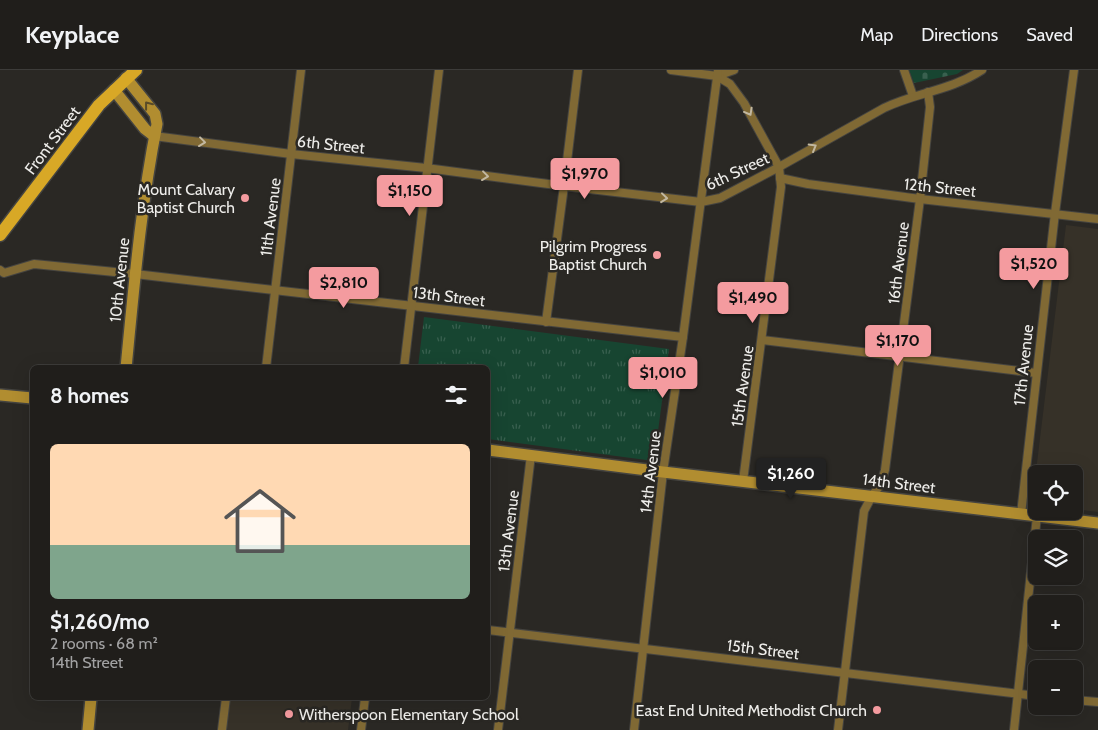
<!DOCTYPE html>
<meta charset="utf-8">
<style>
:root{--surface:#201e1b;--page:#282724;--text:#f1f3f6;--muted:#a2a2a3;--line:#3d3c3a;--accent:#f49b9f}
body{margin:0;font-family:Cabin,sans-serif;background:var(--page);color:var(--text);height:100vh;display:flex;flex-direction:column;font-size:19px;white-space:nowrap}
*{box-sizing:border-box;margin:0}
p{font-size:16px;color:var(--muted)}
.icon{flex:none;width:28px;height:28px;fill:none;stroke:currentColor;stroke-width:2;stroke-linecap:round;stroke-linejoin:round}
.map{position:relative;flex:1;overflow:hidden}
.side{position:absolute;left:30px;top:295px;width:460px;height:335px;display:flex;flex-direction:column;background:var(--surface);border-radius:8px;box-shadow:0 5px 20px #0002,0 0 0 1px var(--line)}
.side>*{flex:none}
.buttons{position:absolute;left:1028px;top:395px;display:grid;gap:10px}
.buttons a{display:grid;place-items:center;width:55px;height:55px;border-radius:8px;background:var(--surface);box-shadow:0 5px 20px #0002,0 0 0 1px var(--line);font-size:25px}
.price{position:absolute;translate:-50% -42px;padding:0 11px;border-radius:5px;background:var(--accent);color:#111;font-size:16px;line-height:32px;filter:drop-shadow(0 1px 2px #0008)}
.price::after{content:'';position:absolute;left:50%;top:30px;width:15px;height:11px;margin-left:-8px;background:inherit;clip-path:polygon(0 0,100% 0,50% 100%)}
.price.on{background:#222;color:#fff}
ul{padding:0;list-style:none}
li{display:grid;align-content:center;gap:10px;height:265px;padding:0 20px}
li+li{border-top:1px solid var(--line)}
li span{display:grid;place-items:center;height:155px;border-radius:8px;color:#555}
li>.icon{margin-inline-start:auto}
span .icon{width:90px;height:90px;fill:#fffc;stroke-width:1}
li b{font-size:21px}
h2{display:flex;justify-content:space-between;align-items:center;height:60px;padding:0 20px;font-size:21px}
header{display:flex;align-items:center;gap:30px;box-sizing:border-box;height:70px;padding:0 25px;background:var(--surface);border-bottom:1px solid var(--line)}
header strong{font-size:24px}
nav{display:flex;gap:28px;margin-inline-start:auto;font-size:18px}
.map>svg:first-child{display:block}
.built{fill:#363128}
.cemetery{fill:url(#cemetery-stones)}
.park{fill:url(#park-tufts)}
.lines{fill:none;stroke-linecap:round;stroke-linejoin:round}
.street-casing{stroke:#454440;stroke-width:10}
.secondary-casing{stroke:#454440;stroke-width:14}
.primary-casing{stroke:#454440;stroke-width:15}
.street{stroke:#806934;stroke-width:8}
.secondary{stroke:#b18d30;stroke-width:11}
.primary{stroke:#d8a826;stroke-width:12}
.oneway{stroke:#594b28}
.oneway2{stroke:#c2b8a1}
.poi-dot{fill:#f49b9f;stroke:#2a2824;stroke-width:2}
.labels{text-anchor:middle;stroke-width:5;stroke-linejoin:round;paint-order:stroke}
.street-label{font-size:16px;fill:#eeedea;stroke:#2a2824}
.poi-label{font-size:16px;fill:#eeedea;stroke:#2a2824;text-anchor:end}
</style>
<header>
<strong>Keyplace</strong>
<nav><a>Map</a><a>Directions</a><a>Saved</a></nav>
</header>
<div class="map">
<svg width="1098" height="660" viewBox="0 0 1098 660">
<defs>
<pattern id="cemetery-stones" width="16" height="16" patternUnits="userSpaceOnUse" patternTransform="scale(1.25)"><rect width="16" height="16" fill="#174531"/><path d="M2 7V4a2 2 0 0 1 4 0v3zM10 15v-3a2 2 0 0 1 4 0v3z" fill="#39604f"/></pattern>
<pattern id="park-tufts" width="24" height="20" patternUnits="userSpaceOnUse" patternTransform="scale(1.25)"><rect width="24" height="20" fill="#174531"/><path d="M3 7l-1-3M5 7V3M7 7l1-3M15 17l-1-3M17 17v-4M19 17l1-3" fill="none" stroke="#39604f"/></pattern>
</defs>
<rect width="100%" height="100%" fill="#2a2824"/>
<g class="built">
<polygon points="1066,155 1098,159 1098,442 1074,439 1074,404 1036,404 1036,434 1032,434"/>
<polygon points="230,628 352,628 348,660 226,660"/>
</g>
<polygon class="cemetery" points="909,0 963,0 957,4 914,13"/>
<polygon class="park" points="424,247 669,279 654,391 488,369 488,298 418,297"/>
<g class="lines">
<defs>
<g id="street">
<polyline points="671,0 717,6 734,0"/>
<polyline points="904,0 913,26"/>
<polyline points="717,6 730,14 744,33 779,97 781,117 743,411"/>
<path d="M154,66l137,18 135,14 138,18 137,16 19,-4 59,-31 105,-59c33,-16 66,-17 98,-38"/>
<polyline points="780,108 808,114 920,129 1098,149"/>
<polyline points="0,200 4,203 34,194 135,204 683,267"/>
<polyline points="546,252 564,116 578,0"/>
<polyline points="762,270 1036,303"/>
<polyline points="266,298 301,0"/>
<polyline points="404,298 439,0"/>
<polyline points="1021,444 1055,143 1074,0"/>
<polyline points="488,560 1036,626"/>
<polyline points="1074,630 1098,632"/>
<polyline points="222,660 226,628"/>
<polyline points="361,660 365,628"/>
<polyline points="498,660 531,385"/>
<polyline points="634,660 663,402 683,267 718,0"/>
<polyline points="838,660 864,441 872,426 881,414 885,400 920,129 930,37 928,22"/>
<polyline points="1014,660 1037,446"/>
</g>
<g id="secondary">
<polyline points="114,20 145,59 154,66"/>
<path d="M126,298c8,-82 15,-164 31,-244l-2,-10 -29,-36"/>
<polyline points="0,325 32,328"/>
<polyline points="488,380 663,402 1098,453"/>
<polyline points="88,660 91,628"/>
</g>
<polyline id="primary" points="0,165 99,35 136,0"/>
</defs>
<use href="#street" class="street-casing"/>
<use href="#secondary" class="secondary-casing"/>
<use href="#primary" class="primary-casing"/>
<use href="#street" class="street"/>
<use href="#secondary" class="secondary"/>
<use href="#primary" class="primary"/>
</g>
<defs><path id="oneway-chevron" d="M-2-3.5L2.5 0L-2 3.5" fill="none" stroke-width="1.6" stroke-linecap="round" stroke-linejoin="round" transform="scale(1.25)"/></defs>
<use class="oneway" href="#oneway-chevron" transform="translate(148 35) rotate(-128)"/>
<g class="oneway2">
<use href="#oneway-chevron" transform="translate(749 42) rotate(61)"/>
<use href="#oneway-chevron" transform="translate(202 72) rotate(7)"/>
<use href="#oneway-chevron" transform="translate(813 77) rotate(-30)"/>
<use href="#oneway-chevron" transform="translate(485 106) rotate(7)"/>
<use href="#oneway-chevron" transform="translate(664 128) rotate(6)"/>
</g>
<g class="poi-dot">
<circle cx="245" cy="128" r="5"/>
<circle cx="657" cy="185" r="5"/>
<circle cx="877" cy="640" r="5"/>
<circle cx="289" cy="644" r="5"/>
</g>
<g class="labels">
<g class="street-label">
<text transform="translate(52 70) rotate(-53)" y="6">Front Street</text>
<text transform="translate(331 74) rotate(6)" y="6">6th Street</text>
<text transform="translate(737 101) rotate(-25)" y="6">6th Street</text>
<text transform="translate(940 117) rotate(6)" y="6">12th Street</text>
<text transform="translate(270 147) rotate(-83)" y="6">11th Avenue</text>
<text transform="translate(898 193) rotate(-83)" y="6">16th Avenue</text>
<text transform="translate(119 210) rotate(-84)" y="6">10th Avenue</text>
<text transform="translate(449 226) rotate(7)" y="6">13th Street</text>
<text transform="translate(1023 295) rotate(-84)" y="6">17th Avenue</text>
<text transform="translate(742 316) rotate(-82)" y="6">15th Avenue</text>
<text transform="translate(650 402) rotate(-83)" y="6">14th Avenue</text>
<text transform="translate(899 413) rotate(7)" y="6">14th Street</text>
<text transform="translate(508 461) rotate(-83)" y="6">13th Avenue</text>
<text transform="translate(763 579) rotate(7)" y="6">15th Street</text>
</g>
<g class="poi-label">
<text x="235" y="125">Mount Calvary<tspan x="235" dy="18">Baptist Church</tspan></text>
<text x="647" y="182">Pilgrim Progress<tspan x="647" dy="18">Baptist Church</tspan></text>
<text x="867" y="646">East End United Methodist Church</text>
<text x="299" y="650" text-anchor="start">Witherspoon Elementary School</text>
</g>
</g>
</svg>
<div class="buttons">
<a><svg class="icon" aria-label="locate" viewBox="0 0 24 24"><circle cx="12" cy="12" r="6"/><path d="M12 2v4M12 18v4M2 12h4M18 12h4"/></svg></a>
<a><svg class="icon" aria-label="layers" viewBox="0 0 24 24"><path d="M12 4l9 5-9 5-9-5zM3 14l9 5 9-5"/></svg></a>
<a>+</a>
<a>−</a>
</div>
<b class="price" style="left:585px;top:130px">$1,970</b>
<b class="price" style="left:410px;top:147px">$1,150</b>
<b class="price" style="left:1034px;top:220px">$1,520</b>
<b class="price" style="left:344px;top:239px">$2,810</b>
<b class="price" style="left:753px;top:254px">$1,490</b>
<b class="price" style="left:898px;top:297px">$1,170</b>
<b class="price" style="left:663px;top:329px">$1,010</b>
<b class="price on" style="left:791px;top:430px">$1,260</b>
<section class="side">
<h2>8 homes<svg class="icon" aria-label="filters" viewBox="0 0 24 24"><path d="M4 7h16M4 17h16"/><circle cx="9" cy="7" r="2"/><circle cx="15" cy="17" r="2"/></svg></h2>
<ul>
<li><span style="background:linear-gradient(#ffd9b3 65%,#7fa58c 0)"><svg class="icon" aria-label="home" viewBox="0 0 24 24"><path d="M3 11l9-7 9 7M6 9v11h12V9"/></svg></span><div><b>$1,260/mo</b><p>2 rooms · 68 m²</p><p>14th Street</p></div></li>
</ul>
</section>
</div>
